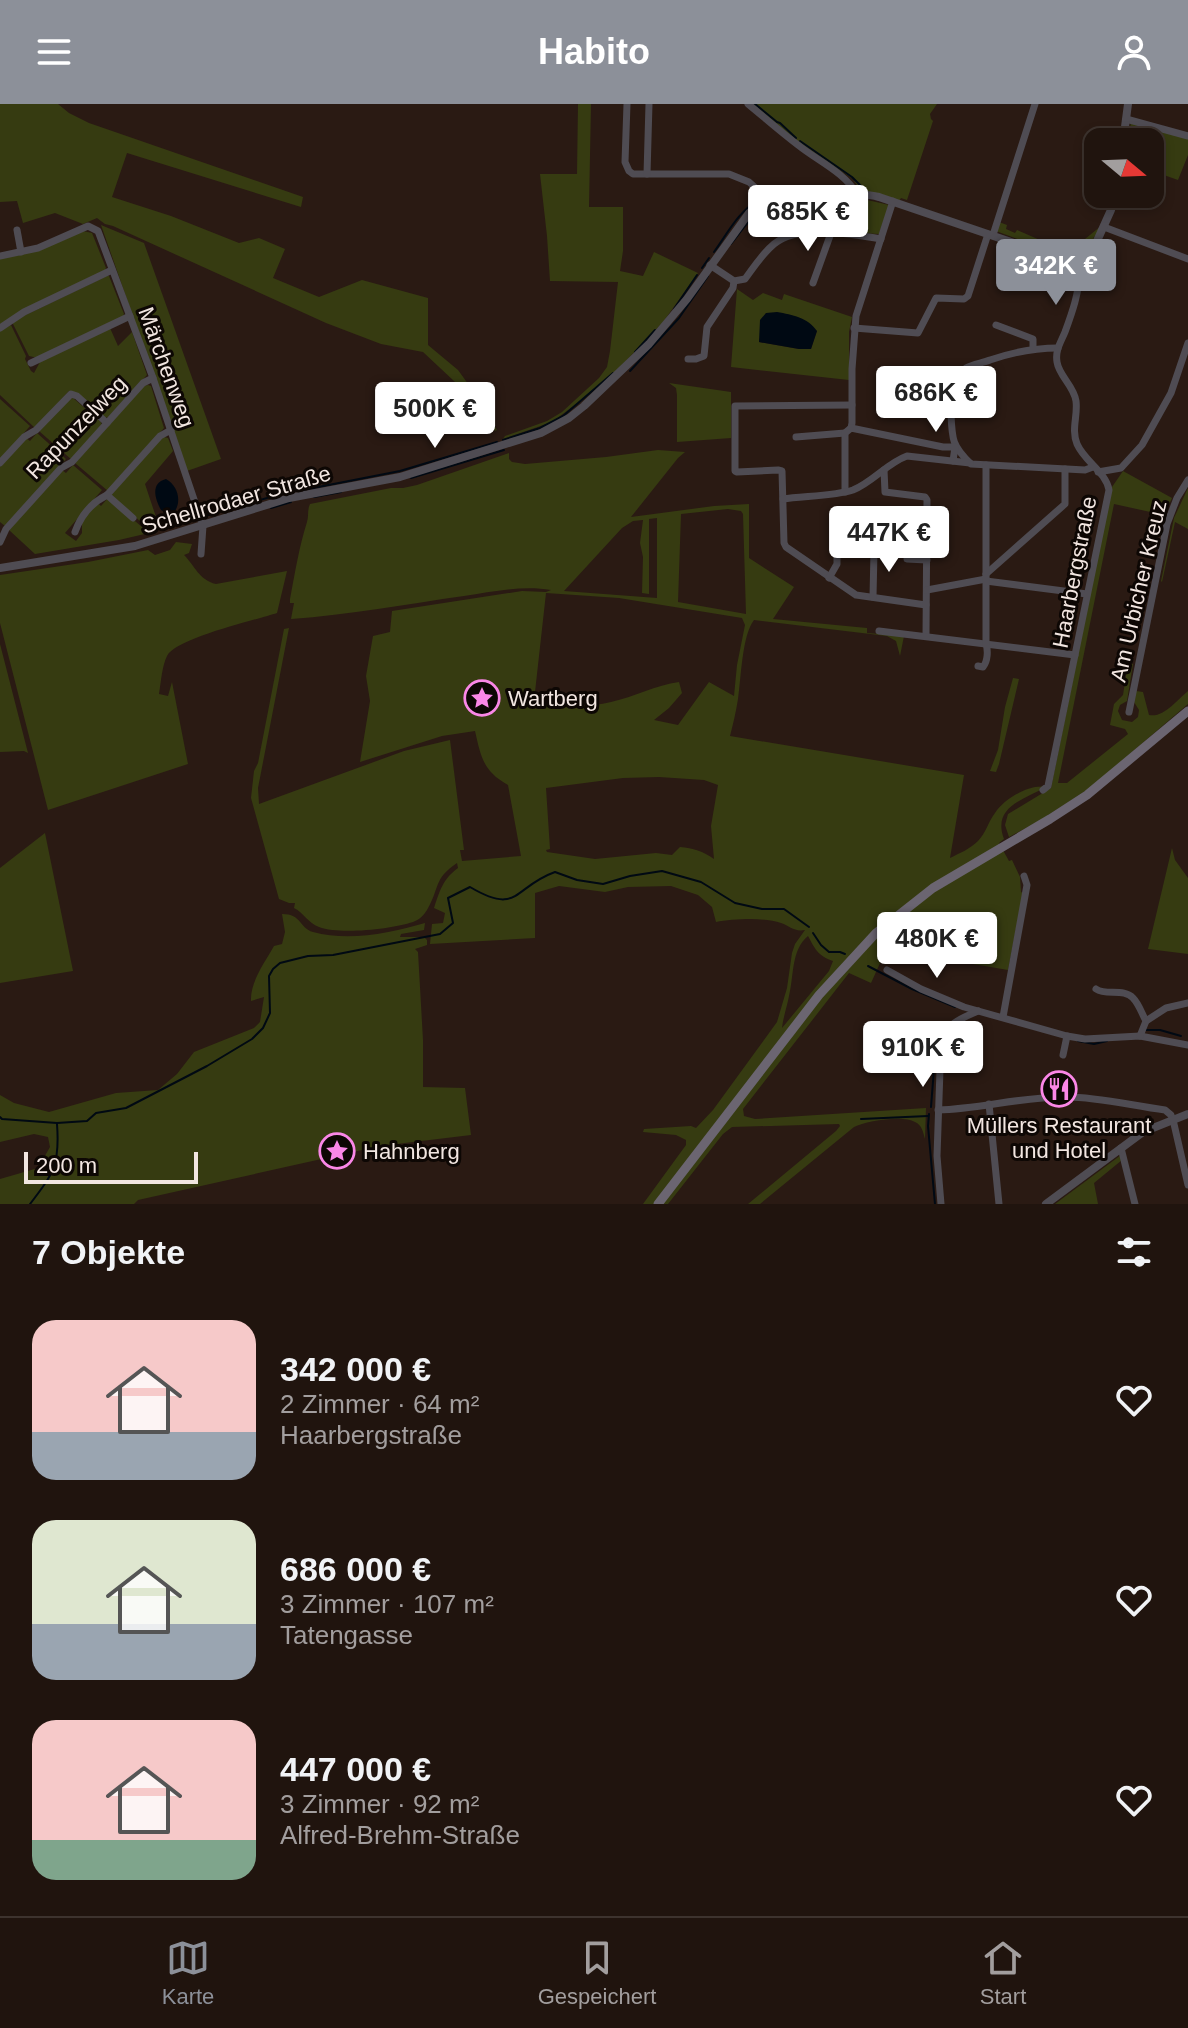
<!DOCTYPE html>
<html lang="de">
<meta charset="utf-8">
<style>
:root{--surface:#20140e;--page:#281d17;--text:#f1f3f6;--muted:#a29e9e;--line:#3d332e;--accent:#8c9099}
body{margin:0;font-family:Helvetica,sans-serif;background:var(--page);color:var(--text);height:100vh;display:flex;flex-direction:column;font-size:30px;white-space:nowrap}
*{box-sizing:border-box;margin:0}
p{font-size:26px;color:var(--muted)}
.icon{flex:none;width:44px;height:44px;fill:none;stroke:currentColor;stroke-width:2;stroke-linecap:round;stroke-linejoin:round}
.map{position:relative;height:1100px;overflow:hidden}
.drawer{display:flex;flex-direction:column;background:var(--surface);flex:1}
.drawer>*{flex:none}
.needle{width:52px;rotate:109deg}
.controls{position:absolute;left:1084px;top:24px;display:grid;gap:16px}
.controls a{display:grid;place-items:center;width:80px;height:80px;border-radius:16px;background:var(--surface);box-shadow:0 4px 12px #0003,0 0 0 2px var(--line);font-size:40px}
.scale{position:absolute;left:24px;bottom:20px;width:174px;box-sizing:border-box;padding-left:8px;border:4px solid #f2e6e1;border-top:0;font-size:22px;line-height:28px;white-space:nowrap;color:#f2e6e1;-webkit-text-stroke:6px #0d0704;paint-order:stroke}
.price{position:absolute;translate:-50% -68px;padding:0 18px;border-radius:8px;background:#fff;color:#222;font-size:26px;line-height:52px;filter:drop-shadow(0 2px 4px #0008)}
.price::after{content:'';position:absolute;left:50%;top:48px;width:24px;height:18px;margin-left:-12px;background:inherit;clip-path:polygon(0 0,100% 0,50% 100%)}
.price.current{background:var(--accent);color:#fff}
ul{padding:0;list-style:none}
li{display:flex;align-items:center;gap:24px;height:200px;padding:0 32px}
li span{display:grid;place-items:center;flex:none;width:224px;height:160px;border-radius:24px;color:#555}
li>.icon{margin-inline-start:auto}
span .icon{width:96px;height:96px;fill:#fffc;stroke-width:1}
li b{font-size:34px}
h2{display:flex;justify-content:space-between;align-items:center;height:96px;padding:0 32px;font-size:34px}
header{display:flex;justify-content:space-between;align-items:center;height:104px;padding:0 32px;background:var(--accent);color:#fff;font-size:36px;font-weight:700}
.menu{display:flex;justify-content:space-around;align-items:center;height:112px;border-top:2px solid var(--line);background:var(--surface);font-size:22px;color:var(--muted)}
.menu a{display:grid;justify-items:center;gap:4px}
.menu .current{color:var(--accent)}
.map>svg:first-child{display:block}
.green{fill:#363b11;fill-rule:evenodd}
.water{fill:#000913}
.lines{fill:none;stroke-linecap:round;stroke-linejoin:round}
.stream{stroke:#000913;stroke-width:2}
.minor{stroke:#4f4c53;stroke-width:7}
.tertiary{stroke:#4f4c53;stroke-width:8}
.secondary{stroke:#6b6571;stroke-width:9}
.labels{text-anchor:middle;stroke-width:6;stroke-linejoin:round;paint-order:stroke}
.street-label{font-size:22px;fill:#f2e6e1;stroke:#0d0704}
.poi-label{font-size:22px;fill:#f2e6e1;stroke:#0d0704;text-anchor:start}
</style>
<header><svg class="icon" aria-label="menu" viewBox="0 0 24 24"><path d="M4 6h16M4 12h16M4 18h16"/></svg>Habito<svg class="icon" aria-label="person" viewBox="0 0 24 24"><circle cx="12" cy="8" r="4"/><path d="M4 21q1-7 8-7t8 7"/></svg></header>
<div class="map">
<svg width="1188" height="1100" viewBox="0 0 1188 1100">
<rect width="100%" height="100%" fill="#2a1a13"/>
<g class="green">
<polygon points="0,0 58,0 69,9 89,19 303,93 301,103 127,49 112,93 171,112 239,139 259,134 285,145 273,174 319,193 362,176 428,194 428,241 458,266 474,288 497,326 495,327 470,292 423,248 381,240 326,219 113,122 105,120 97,114 83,120 55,109 23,119 17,97 0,98"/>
<polygon points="578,0 591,0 589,103 623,103 623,147 620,167 643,172 654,148 698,169 663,218 618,265 588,291 552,318 503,335 505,332 547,317 562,308 599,274 607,263 610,247 618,178 550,177 547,132 540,70 577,70"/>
<polygon points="753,0 937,0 930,10 931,15 933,17 907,96 901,94 899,97 860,86 853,75 793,34"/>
<polygon points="1131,18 1188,35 1188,51 1178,76 1155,68 1154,74 1150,73 1150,38 1128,38"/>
<polygon points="818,95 863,95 889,101 880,127 879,130 862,129 862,126 850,124 849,128 833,126 835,99 792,100 776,104 778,98"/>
<path d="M999,118l8,3 -1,4 9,4 2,-3 55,24 6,-2 7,-13 16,-13 -4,9 -3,2c-5,12 -7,28 -23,29l-41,-21 -10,-2v-3l-24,-9z"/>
<polygon points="101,121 144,139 221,355 187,367"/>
<polygon points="83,127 92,129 106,164 105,166 0,220 0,155"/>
<polygon points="107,172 109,172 124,210 122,214 38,254 29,252 13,220 13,217"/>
<path d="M737,185l16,11 10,-7 19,7 2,-6 68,23 -3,15v48l-118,-13zM766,209l51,18 -6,18h-12l-40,-7z"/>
<polygon points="11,221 26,252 25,255 31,267 34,269 40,258 110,224 118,242 132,228 147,271 108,313 105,314 69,287 35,324 0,291 0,227"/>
<polygon points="669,279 731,288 731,334 677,338 677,291 676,284"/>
<polygon points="148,281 151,282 164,324 108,387 75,359 144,282"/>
<polygon points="73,294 101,318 102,322 72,356 39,327 67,295"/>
<polygon points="0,295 30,322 0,356"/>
<polygon points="37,329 66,355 5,422 0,418 0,363 26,334 30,337"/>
<polygon points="164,333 168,334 173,347 145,380 159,422 152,428 111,391 160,336"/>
<path d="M658,346l27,2 -7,6 -47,59 83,-11 35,-2v54l45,29 -21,32 94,9v5l37,3 -4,20 -4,-15 -9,-5 -133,-16c-12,15 -13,59 -16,79 -2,13 -5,25 -8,37l234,39 -14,83c10,-5 20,-9 28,-17 8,-8 10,-19 17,-28 9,-14 34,-29 51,-26 -23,13 -54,20 -42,52l-5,4 10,18 3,-1 8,17 1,15 2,1 -15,77 -88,-15 6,-13 -30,-14 -25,55 -22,-10 -106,136 1,7 11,3 171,-11 -1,31c-2,-7 -3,-14 -10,-17 -12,-7 -49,-1 -61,5l-94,77h-12l88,-73 4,-5 -1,-2 -107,3 -9,7 -55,70h-25l43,-59v-5l-10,-5 -33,-3 1,-3 47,-3 5,2 17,-18 64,-88 10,-34 5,-35 3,-9 10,-14c-11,2 -15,-4 -24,-7 -16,-6 -48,-4 -65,-1l-4,-15 -14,-12 -27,-9 -43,1 -23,5 -46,-6 -24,7v45l-105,6 2,-20 11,-1 2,-10 -11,-5c6,-18 9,-29 24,-40l-1,-5c-24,16 -17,25 -30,47 -3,5 -8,10 -14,12 -21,7 -73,13 -94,5 -11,-4 -15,-14 -25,-19l1,-5h-6l-10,-4 -28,-101 3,-27 4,-8 26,-134 5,-1 -31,160 1,16 145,-53 46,-11 14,110h-4l2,11 59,-5 -13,-71c-25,-14 -27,-28 -33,-54l-33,5 -82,26 10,-61 -4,-25 7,-40 17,-4 2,-21 130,-20 24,1 5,-2c-29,-5 -58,2 -87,6 -57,8 -115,19 -173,23l3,-16h-4v-4c5,-26 9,-52 17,-77 2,-6 0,-12 3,-18l81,-16h12l14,-3 92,-32v6l3,3 13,2 81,-7zM728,405l13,2 2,3 3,100 -68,-12 3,-88zM657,414v80l-93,-7 58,-63 11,-7 10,-1 -3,23 3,14 -1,36 7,1v-75zM546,489l73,5 123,20 3,7 -8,40 -3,31 -25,-14 -31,43 -24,-5 15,-12 13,-15 -3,-11c-23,3 -45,15 -68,20 -25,6 -51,4 -77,-1zM659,673l45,3 14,5 -7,41 3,33c-11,-8 -21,-11 -34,-12l-8,8 -16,-2 -61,6 -48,-7 -1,-2 4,-1 -4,-61 77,-10zM808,832c7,13 10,20 25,25l-4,10 -47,57c1,-10 5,-21 7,-32 5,-20 2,-46 19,-60z"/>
<polygon points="73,361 102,386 65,429 76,437 82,429 82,416 98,399 101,402 108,394 149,429 119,436 35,450 9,426 62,366 66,369"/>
<path d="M1123,367l49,27 -8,17 -50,-11 -56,279h9l61,-49 -3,-5 -15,-4 4,-21 9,-9 5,-32 5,1 -6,37 -7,4 -2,6 4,9 10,2 6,-5 1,-7 -5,-8 2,-11 7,1 6,23c15,3 28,-15 39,-24v13l-98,84 -51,33 -30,16 -4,-12 3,-11 43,-26 61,-301z"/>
<polygon points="1188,384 1188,425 1175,418 1162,478 1161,477 1174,414"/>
<path d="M176,438l16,2 -3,9 -5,2c11,11 15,25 32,29l71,-13 -10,42c-21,7 -101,25 -110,43 -5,10 -6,26 -8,38l9,2 4,-14 16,82 -140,46 -48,-187v-48l88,-13 60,-12 7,5 15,-5z"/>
<polygon points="0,540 28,649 24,647 0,648"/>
<polygon points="1013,574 1019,575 999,660 996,668 990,667 998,646 1005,603"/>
<polygon points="45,729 73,867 0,879 0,764"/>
<polygon points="1172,744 1175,756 1188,774 1188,850 1148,845"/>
<path d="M282,810c20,0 17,14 31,18 36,10 77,1 112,-9l-1,7 -23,4 -1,3h24l3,3v5l-12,4 3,3 5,88v47l42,1 6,47 -91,11 -233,52 -9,2 -4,4h-134v-25l38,-11 12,-21 -2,-10 -14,-3 -34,8v-47l14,8 35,9 67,-19 42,-3 19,-16 17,-22 60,-24 6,-6 4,-25 -13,4c-1,-19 14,-39 23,-55l8,-2 3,-12z"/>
<polygon points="1121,1051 1122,1056 1094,1079 1098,1100 1055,1100"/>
</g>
<g class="water">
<path d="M777,208c16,3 30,5 40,19l-6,18h-12l-40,-7 1,-22 6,-7z"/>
<path d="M166,375c11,6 16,21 9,32l-6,3 -8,-4c-6,-11 -11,-27 5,-31z"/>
</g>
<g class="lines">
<g class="stream">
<polyline points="755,0 777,18 780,19 796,34"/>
<polyline points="800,37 852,73 863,84"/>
<path d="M731,140c12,-15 22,-32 41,-40"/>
<path d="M714,148c13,-18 25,-41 44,-52"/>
<polyline points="702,164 709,154"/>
<polyline points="674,205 697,171"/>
<polyline points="635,248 655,226"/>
<polyline points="630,267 679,214 708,172"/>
<polyline points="503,336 540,324 563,312 613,269"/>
<polyline points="411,374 504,346"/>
<polyline points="314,393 341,388"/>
<polyline points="271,404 291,398"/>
<polyline points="208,411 291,387 303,386 400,367 497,338"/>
<polyline points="159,425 192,416"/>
<polyline points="813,829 821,841 829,848 840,848 845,850"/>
<polyline points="868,862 912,885 955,903"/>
<polyline points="1146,926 1160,926 1181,932"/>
<polyline points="1078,937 1094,940 1107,937"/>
<polyline points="931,1003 935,952"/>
<polyline points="929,1010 928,1022 935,1100"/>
<path d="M0,1013l2,2 55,4 30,-2 9,-8 30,-5 81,-42 45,-27 11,-11 7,-15 -1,-37 4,-7 7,-6 28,-7 25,-1 107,-21 13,-11 -5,-25 22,-11c49,29 43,0 85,-15l22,8 26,4 27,-8 32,-5 39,11 34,21 27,6h22l25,18"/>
<polyline points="861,1015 928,1012"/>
<path d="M30,1100c24,-31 30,-40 27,-80"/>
</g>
<g class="minor">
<polyline points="627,0 625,58 629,67 633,70 729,70 749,78 768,95"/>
<path d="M748,0c17,14 33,28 50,41 20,16 46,27 59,49"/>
<polyline points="1126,15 1188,32"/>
<polyline points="647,70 649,0"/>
<polyline points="1104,123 1188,155"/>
<polyline points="17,126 21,148"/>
<polyline points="993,131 1035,0"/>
<polyline points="0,152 38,144 88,122 98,127 153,274 203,422 201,450"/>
<path d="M710,161l24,16 11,-2c9,-12 17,-25 29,-35 25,-21 77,-10 107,-5"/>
<polyline points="813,179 831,129"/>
<polyline points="996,221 1033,235 1033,244"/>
<polyline points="0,224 24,208 112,166"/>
<polyline points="854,224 918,229 936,194 964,195 968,192 988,130"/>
<path d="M1058,244c-25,0 -45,4 -68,12 -7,3 -17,4 -24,8 -15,11 -16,29 -15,46 1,25 1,32 20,50l114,6 8,-3"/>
<polyline points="688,255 696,255 704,252 707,223 733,184 734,177"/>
<polyline points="31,259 130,212"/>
<polyline points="929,287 935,284 951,287"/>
<polyline points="852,301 735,302 735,367 737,368 778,366 782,367 784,439 786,443 856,491 926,501"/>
<polyline points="851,324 852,319 852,265 856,212 893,97"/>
<polyline points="796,333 845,329"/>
<polyline points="0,359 24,333 36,326 71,290 77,292 107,319"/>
<polyline points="884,366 885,388 925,393 927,396 926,532"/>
<polyline points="1098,368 1121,364 1142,341 1171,289 1188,239"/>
<polyline points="845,388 845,329 851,324 943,343 955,343 953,357"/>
<polyline points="107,391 133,414"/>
<path d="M783,395c19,-3 52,-3 70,-9 20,-8 34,-27 54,-34l63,7"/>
<polyline points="906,413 927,412"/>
<path d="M75,428c6,-17 16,-29 32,-37l53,-59 11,-6"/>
<polyline points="0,438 6,425 61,364 72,358 143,279 153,274"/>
<polyline points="907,455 927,456"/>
<polyline points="986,470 1065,400 1065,365"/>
<polyline points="829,474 837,460 837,440"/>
<polyline points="986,477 1087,490"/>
<polyline points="927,486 986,475"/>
<polyline points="873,493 874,447"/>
<polyline points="879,527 1075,551"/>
<path d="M978,562l5,1c5,-6 5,-17 3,-23v-179"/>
<polyline points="1129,608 1167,420 1177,394 1188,376"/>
<path d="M1043,686l5,-4 61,-296c-3,-18 -24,-28 -32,-46 -6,-15 1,-28 -1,-43 -2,-15 -17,-25 -19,-39 -2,-12 4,-20 8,-30 7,-19 15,-41 14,-61"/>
<polyline points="887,866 921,885 964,903 1067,932 1085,935 1140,932 1188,941"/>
<path d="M1096,885c10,7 28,-1 37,9 6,6 9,16 13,23"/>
<polyline points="1003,913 1027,781 1024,772"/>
<polyline points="1140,932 1146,917 1166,904 1188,899"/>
<polyline points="1063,951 1067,932"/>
<polyline points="989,1000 999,1100"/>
<path d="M938,1006c43,-1 86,-14 129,-13 32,0 66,9 98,13l6,5 3,9 14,61"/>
<polyline points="1121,1044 1135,1100"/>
<path d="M941,1100l-4,-48 4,-115c5,-17 21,-23 37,-30"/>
</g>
<g class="tertiary">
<polyline points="1123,38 1128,0"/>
<path d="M0,464l135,-22 154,-48 111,-21 141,-44 28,-15 15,-12 65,-62 38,-45 62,-86c8,-7 16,-13 27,-16 20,-6 83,-5 103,0l135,46 62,28 6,-1 5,-7 24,-53 4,-16"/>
<polyline points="1046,1100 1143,1028 1188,1010"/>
</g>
<polyline class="secondary" points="658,1100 819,891 876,829 933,784 1050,715 1087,691 1188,607"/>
</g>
<defs>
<symbol id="sight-ring" viewBox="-11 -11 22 22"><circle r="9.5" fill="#0d0704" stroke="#fa87e7" stroke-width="1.5"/><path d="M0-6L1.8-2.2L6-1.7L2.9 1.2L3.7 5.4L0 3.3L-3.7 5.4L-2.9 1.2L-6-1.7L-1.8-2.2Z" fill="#fa87e7"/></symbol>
<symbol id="restaurant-ring" viewBox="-11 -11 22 22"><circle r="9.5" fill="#0d0704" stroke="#fa87e7" stroke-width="1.5"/><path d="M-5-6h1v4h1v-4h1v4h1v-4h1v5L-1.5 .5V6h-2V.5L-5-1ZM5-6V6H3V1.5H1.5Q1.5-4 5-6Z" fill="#fa87e7"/></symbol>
</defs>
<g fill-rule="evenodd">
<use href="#sight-ring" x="462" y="574" width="40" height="40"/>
<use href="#restaurant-ring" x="1039" y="965" width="40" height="40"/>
<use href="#sight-ring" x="317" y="1027" width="40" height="40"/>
</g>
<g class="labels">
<g class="street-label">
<text transform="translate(167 263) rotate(70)" y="8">Märchenweg</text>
<text transform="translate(76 323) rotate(-46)" y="8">Rapunzelweg</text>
<text transform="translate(236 395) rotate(-16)" y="8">Schellrodaer Straße</text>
<text transform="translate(1074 468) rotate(-79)" y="8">Haarbergstraße</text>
<text transform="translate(1138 487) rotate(-77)" y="8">Am Urbicher Kreuz</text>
</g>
<g class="poi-label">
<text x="508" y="602">Wartberg</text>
<text x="1059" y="1029" text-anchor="middle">Müllers Restaurant<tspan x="1059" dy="25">und Hotel</tspan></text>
<text x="363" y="1055">Hahnberg</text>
</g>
</g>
</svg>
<div class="controls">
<a><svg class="needle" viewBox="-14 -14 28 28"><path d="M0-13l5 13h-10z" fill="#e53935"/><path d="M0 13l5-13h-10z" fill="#a29e9e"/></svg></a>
</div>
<div class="scale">200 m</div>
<b class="price" style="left:808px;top:149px">685K €</b>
<b class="price current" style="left:1056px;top:203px">342K €</b>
<b class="price" style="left:936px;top:330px">686K €</b>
<b class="price" style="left:435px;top:346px">500K €</b>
<b class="price" style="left:889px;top:470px">447K €</b>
<b class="price" style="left:937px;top:876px">480K €</b>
<b class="price" style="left:923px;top:985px">910K €</b>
</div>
<section class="drawer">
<h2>7 Objekte<svg class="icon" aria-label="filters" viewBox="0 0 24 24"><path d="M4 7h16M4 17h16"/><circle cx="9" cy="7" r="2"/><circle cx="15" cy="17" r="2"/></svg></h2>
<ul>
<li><span style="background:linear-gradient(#f6c9c9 70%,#9aa5b1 0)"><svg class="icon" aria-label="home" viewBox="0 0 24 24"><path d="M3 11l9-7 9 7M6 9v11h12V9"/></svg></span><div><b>342 000 €</b><p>2 Zimmer · 64 m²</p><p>Haarbergstraße</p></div><svg class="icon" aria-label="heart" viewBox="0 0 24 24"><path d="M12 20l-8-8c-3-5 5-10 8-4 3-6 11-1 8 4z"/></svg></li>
<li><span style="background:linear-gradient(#dfe7d0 65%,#9aa5b1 0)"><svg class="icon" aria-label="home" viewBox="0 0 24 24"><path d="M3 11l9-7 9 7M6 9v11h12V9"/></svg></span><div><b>686 000 €</b><p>3 Zimmer · 107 m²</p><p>Tatengasse</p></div><svg class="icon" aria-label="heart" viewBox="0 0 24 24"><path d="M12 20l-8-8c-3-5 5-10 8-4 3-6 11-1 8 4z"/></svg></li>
<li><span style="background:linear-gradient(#f6c9c9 75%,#7fa58c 0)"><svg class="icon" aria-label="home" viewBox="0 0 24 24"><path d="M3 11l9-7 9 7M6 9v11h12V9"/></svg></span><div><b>447 000 €</b><p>3 Zimmer · 92 m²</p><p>Alfred-Brehm-Straße</p></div><svg class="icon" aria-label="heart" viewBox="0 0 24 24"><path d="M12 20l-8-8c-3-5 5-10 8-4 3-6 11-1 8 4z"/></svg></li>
</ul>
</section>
<nav class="menu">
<a class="current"><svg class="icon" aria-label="map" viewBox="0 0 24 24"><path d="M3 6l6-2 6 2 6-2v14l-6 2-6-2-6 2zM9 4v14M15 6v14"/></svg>Karte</a>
<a><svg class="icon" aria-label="saved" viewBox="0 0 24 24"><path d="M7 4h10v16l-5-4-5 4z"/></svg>Gespeichert</a>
<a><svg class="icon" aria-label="home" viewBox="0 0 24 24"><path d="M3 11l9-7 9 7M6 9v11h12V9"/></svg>Start</a>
</nav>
